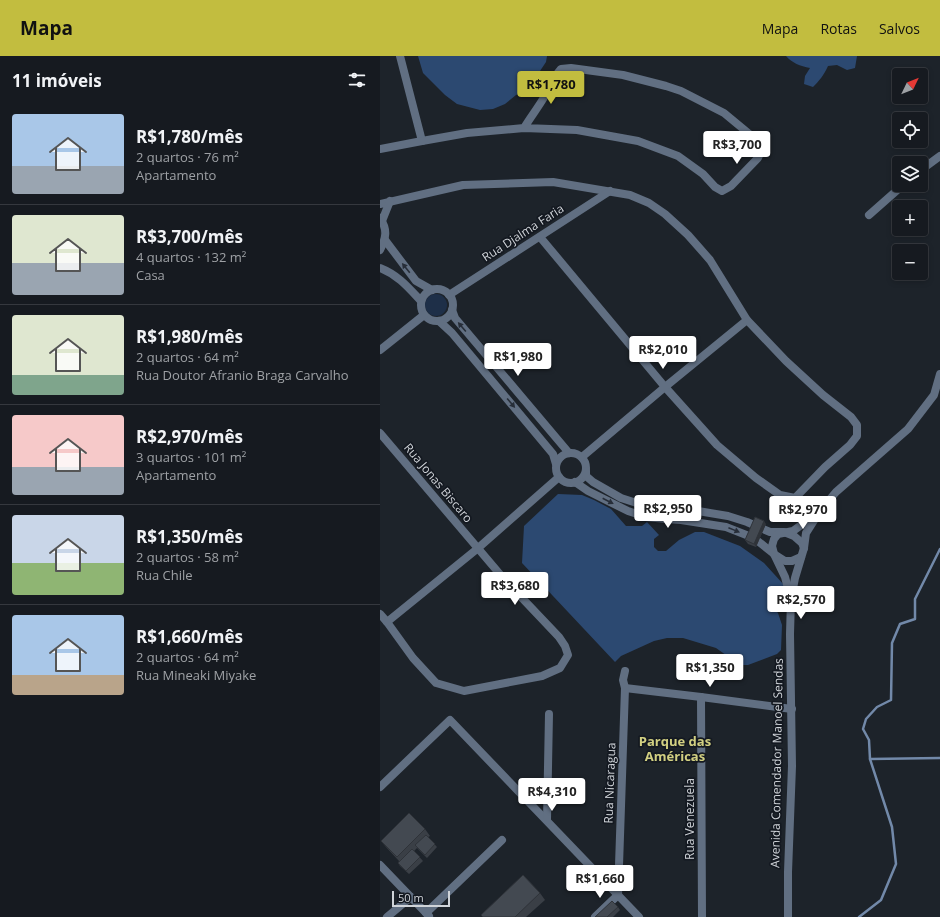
<!DOCTYPE html>
<html lang="pt">
<meta charset="utf-8">
<style>
:root{--surface:#161a20;--page:#23272d;--text:#f1f3f6;--muted:#9ea1a5;--line:#35383e;--accent:#c2bd3f}
body{margin:0;font-family:"Open Sans",sans-serif;background:var(--page);color:var(--text);height:100vh;display:flex;flex-direction:column;font-size:15px;white-space:nowrap}
*{box-sizing:border-box;margin:0}
p{font-size:13px;color:var(--muted)}
.icon{flex:none;width:22px;height:22px;fill:none;stroke:currentColor;stroke-width:2;stroke-linecap:round;stroke-linejoin:round}
.map{position:relative;flex:1;overflow:hidden}
.panel{display:flex;flex-direction:column;background:var(--surface);width:380px}
.panel>*{flex:none}
.needle{width:26px;rotate:47deg}
.buttons{position:absolute;left:512px;top:12px;display:grid;gap:8px}
.buttons a{display:grid;place-items:center;width:36px;height:36px;border-radius:4px;background:var(--surface);box-shadow:0 2px 6px #0003,0 0 0 1px var(--line);font-size:20px}
.scale{position:absolute;left:12px;bottom:10px;width:58px;box-sizing:border-box;padding-left:4px;border:2px solid #d0d4d9;border-top:0;font-size:11px;line-height:14px;white-space:nowrap;color:#d0d4d9;-webkit-text-stroke:3px #141921;paint-order:stroke}
.price{position:absolute;translate:-50% -34px;padding:0 9px;border-radius:4px;background:#fff;color:#222;font-size:13px;line-height:26px;filter:drop-shadow(0 1px 2px #0008)}
.price::after{content:'';position:absolute;left:50%;top:24px;width:12px;height:9px;margin-left:-6px;background:inherit;clip-path:polygon(0 0,100% 0,50% 100%)}
.price.active{background:var(--accent);color:#111}
ul{padding:0;list-style:none}
li{display:flex;align-items:center;gap:12px;height:100px;padding:0 12px}
li+li{border-top:1px solid var(--line)}
li span{display:grid;place-items:center;flex:none;width:112px;height:80px;border-radius:4px;color:#555}
li>.icon{margin-inline-start:auto}
span .icon{width:48px;height:48px;fill:#fffc;stroke-width:1}
li b{font-size:17px}
h2{display:flex;justify-content:space-between;align-items:center;height:48px;padding:0 12px;font-size:17px}
header{display:flex;align-items:center;gap:24px;box-sizing:border-box;height:56px;padding:0 20px;background:var(--accent);color:#111}
header strong{font-size:19px}
nav{display:flex;gap:22px;margin-inline-start:auto;font-size:14px}
main{display:flex;flex:1;min-height:0}
.map>svg:first-child{display:block}
.green{fill:#1e2f48}
.forest{fill:#2c4971}
.lines{fill:none;stroke-linecap:round;stroke-linejoin:round}
.stream{stroke:#7289a9;stroke-width:2.5}
.minor{stroke:#616f82;stroke-width:8}
.wall{fill:#3a3f46}
.shaded-wall{fill:#2f3339}
.building{fill:#434951;stroke:#2f3339}
.oneway{fill:#272e39}
.labels{text-anchor:middle;stroke-width:3.5;stroke-linejoin:round;paint-order:stroke}
.street-label{font-size:12px;fill:#d0d4d9;stroke:#141921}
.neighbourhood-label{font-size:13px;font-weight:bold;fill:#d2d082;stroke:#141921}
</style>
<header>
<strong>Mapa</strong>
<nav><a>Mapa</a><a>Rotas</a><a>Salvos</a></nav>
</header>
<main>
<section class="panel">
<h2>11 imóveis<svg class="icon" aria-label="filters" viewBox="0 0 24 24"><path d="M4 7h16M4 17h16"/><circle cx="9" cy="7" r="2"/><circle cx="15" cy="17" r="2"/></svg></h2>
<ul>
<li><span style="background:linear-gradient(#a9c7e8 65%,#9aa5b1 0)"><svg class="icon" aria-label="home" viewBox="0 0 24 24"><path d="M3 11l9-7 9 7M6 9v11h12V9"/></svg></span><div><b>R$1,780/mês</b><p>2 quartos · 76 m²</p><p>Apartamento</p></div></li>
<li><span style="background:linear-gradient(#dfe7d0 60%,#9aa5b1 0)"><svg class="icon" aria-label="home" viewBox="0 0 24 24"><path d="M3 11l9-7 9 7M6 9v11h12V9"/></svg></span><div><b>R$3,700/mês</b><p>4 quartos · 132 m²</p><p>Casa</p></div></li>
<li><span style="background:linear-gradient(#dfe7d0 75%,#7fa58c 0)"><svg class="icon" aria-label="home" viewBox="0 0 24 24"><path d="M3 11l9-7 9 7M6 9v11h12V9"/></svg></span><div><b>R$1,980/mês</b><p>2 quartos · 64 m²</p><p>Rua Doutor Afranio Braga Carvalho</p></div></li>
<li><span style="background:linear-gradient(#f6c9c9 65%,#9aa5b1 0)"><svg class="icon" aria-label="home" viewBox="0 0 24 24"><path d="M3 11l9-7 9 7M6 9v11h12V9"/></svg></span><div><b>R$2,970/mês</b><p>3 quartos · 101 m²</p><p>Apartamento</p></div></li>
<li><span style="background:linear-gradient(#c9d6e8 60%,#8fb573 0)"><svg class="icon" aria-label="home" viewBox="0 0 24 24"><path d="M3 11l9-7 9 7M6 9v11h12V9"/></svg></span><div><b>R$1,350/mês</b><p>2 quartos · 58 m²</p><p>Rua Chile</p></div></li>
<li><span style="background:linear-gradient(#a9c7e8 75%,#b9a48a 0)"><svg class="icon" aria-label="home" viewBox="0 0 24 24"><path d="M3 11l9-7 9 7M6 9v11h12V9"/></svg></span><div><b>R$1,660/mês</b><p>2 quartos · 64 m²</p><p>Rua Mineaki Miyake</p></div></li>
</ul>
</section>
<div class="map">
<svg width="560" height="861" viewBox="0 0 560 861">
<rect width="100%" height="100%" fill="#1d232a"/>
<circle class="green" cx="56" cy="249" r="11"/>
<g class="forest">
<polygon points="38,0 167,0 166,6 158,18 155,27 150,33 136,39 125,48 113,53 100,54 77,48 65,39 43,17"/>
<path d="M406,0h71l-2,12 -8,2 -10,-5 -9,1c-4,9 -9,15 -15,21l-9,-3 1,-8 5,-8c-10,-2 -18,-5 -24,-12z"/>
<polygon points="178,438 202,439 214,444 231,453 246,470 262,470 267,466 279,479 274,483 274,491 278,495 286,495 299,484 315,476 324,476 360,490 384,507 404,529 399,533 391,549 398,557 402,569 401,594 397,598 368,609 360,609 336,592 303,582 287,582 274,585 241,600 235,606 142,507 144,470"/>
</g>
<g class="lines">
<g class="stream">
<polyline points="490,703 560,702"/>
<polyline points="479,861 501,844 516,808 512,771 490,703 489,684 483,673 486,663 497,651 511,644 512,587 520,568 535,563 535,543 560,493"/>
</g>
<g class="minor">
<polyline points="20,0 42,85"/>
<path d="M0,93l42,-8 45,-8 57,-5 53,2 61,11 40,15 25,18 12,13 7,4 9,-5 27,-28 4,-9 -9,-12 -29,-24 -43,-22 -15,-5 -43,-11 -52,-7 -10,1c-8,9 -12,19 -18,30 -6,10 -13,19 -19,29"/>
<polyline points="541,114 560,100"/>
<polyline points="0,148 83,129 173,126 250,139 269,147 285,158 308,179 330,204 367,264 406,305 443,339 471,361 477,369 477,380 470,389 445,411 415,442 400,439 376,422 337,389 285,331 160,181"/>
<polyline points="489,159 523,129"/>
<path d="M0,162c8,12 6,20 0,32"/>
<polyline points="2,165 10,145"/>
<polyline points="5,184 36,225 52,234"/>
<path d="M0,212c18,7 28,19 41,33"/>
<circle cx="57" cy="249" r="16"/>
<polyline points="69,239 230,135"/>
<polyline points="72,254 75,262 189,397"/>
<polyline points="59,265 72,277 173,398 176,408"/>
<polyline points="0,294 44,259"/>
<polyline points="0,377 124,523 179,581 185,590 188,599 180,612 162,620 84,635 56,627 33,602 7,566 0,558"/>
<circle cx="191" cy="412" r="15"/>
<polyline points="202,401 285,331 367,264"/>
<polyline points="206,415 206,420 213,426 241,442 266,450 318,455 348,460 367,466 390,476 404,476 414,480 422,487 424,492"/>
<polyline points="195,426 208,435 248,455 266,461 286,463 301,464 346,471 374,482 394,498 405,505 412,505 421,501"/>
<polyline points="410,540 405,521 394,498 392,490 394,483 398,478 413,475 435,459"/>
<polyline points="7,566 97,493 179,421"/>
<polyline points="245,632 321,641 412,653"/>
<polyline points="321,641 322,861"/>
<polyline points="0,731 70,664 259,861"/>
<polyline points="167,764 169,658"/>
<polyline points="0,809 49,860"/>
<polyline points="46,857 122,784"/>
<polyline points="7,861 31,841"/>
<polyline points="215,861 238,839 245,632 243,624 245,615"/>
<polyline points="408,861 408,816 412,710 410,578 411,543 415,522 424,492 426,477 440,455 456,436 528,373 554,339 560,318"/>
</g>
</g>
<g class="wall">
<polygon points="386,468 376,491 368,488 365,484"/>
<polygon points="45,773 50,780 48,781 57,791 47,802 37,792 34,795 43,805 29,818 20,810 18,807 19,805 6,791 1,785"/>
<polygon points="160,837 165,844 146,861 103,861 101,859"/>
<polygon points="238,851 240,854 233,861 215,861"/>
</g>
<polygon class="shaded-wall" points="384,465 386,468 376,491 374,488"/>
<g class="building">
<polygon points="375,461 384,465 374,488 365,484"/>
<polygon points="29,757 45,773 17,801 1,785"/>
<polygon points="46,779 55,788 45,799 35,789"/>
<polygon points="32,793 40,801 26,815 18,807"/>
<polygon points="143,819 160,837 135,861 103,861 101,859"/>
<polygon points="232,845 238,851 227,861 215,861"/>
</g>
<defs><path id="oneway-solid" d="M-6-.8H1V-3.2L6.5 0L1 3.2V.8H-6Z"/></defs>
<g class="oneway">
<use href="#oneway-solid" transform="translate(26 212) rotate(-129)"/>
<use href="#oneway-solid" transform="translate(82 271) rotate(-130)"/>
<use href="#oneway-solid" transform="translate(131 347) rotate(50)"/>
<use href="#oneway-solid" transform="translate(228 445) rotate(27)"/>
<use href="#oneway-solid" transform="translate(354 474) rotate(22)"/>
</g>
<g class="labels">
<g class="street-label">
<text transform="translate(143 177) rotate(-33)" y="4">Rua Djalma Faria</text>
<text transform="translate(58 427) rotate(50)" y="4">Rua Jonas Biscaro</text>
<text transform="translate(397 707) rotate(-89)" y="4">Avenida Comendador Manoel Sendas</text>
<text transform="translate(230 727) rotate(-88)" y="4">Rua Nicaragua</text>
<text transform="translate(310 763) rotate(-90)" y="4">Rua Venezuela</text>
</g>
<g class="neighbourhood-label">
<text x="295" y="690">Parque das<tspan x="295" dy="15">Américas</tspan></text>
</g>
</g>
</svg>
<div class="buttons">
<a><svg class="needle" viewBox="-14 -14 28 28"><path d="M0-13l5 13h-10z" fill="#e53935"/><path d="M0 13l5-13h-10z" fill="#9ea1a5"/></svg></a>
<a><svg class="icon" aria-label="locate" viewBox="0 0 24 24"><circle cx="12" cy="12" r="6"/><path d="M12 2v4M12 18v4M2 12h4M18 12h4"/></svg></a>
<a><svg class="icon" aria-label="layers" viewBox="0 0 24 24"><path d="M12 4l9 5-9 5-9-5zM3 14l9 5 9-5"/></svg></a>
<a>+</a>
<a>−</a>
</div>
<div class="scale">50 m</div>
<b class="price active" style="left:171px;top:49px">R$1,780</b>
<b class="price" style="left:357px;top:109px">R$3,700</b>
<b class="price" style="left:283px;top:314px">R$2,010</b>
<b class="price" style="left:138px;top:321px">R$1,980</b>
<b class="price" style="left:288px;top:473px">R$2,950</b>
<b class="price" style="left:423px;top:474px">R$2,970</b>
<b class="price" style="left:135px;top:550px">R$3,680</b>
<b class="price" style="left:421px;top:564px">R$2,570</b>
<b class="price" style="left:330px;top:632px">R$1,350</b>
<b class="price" style="left:172px;top:756px">R$4,310</b>
<b class="price" style="left:220px;top:843px">R$1,660</b>
</div>
</main>
